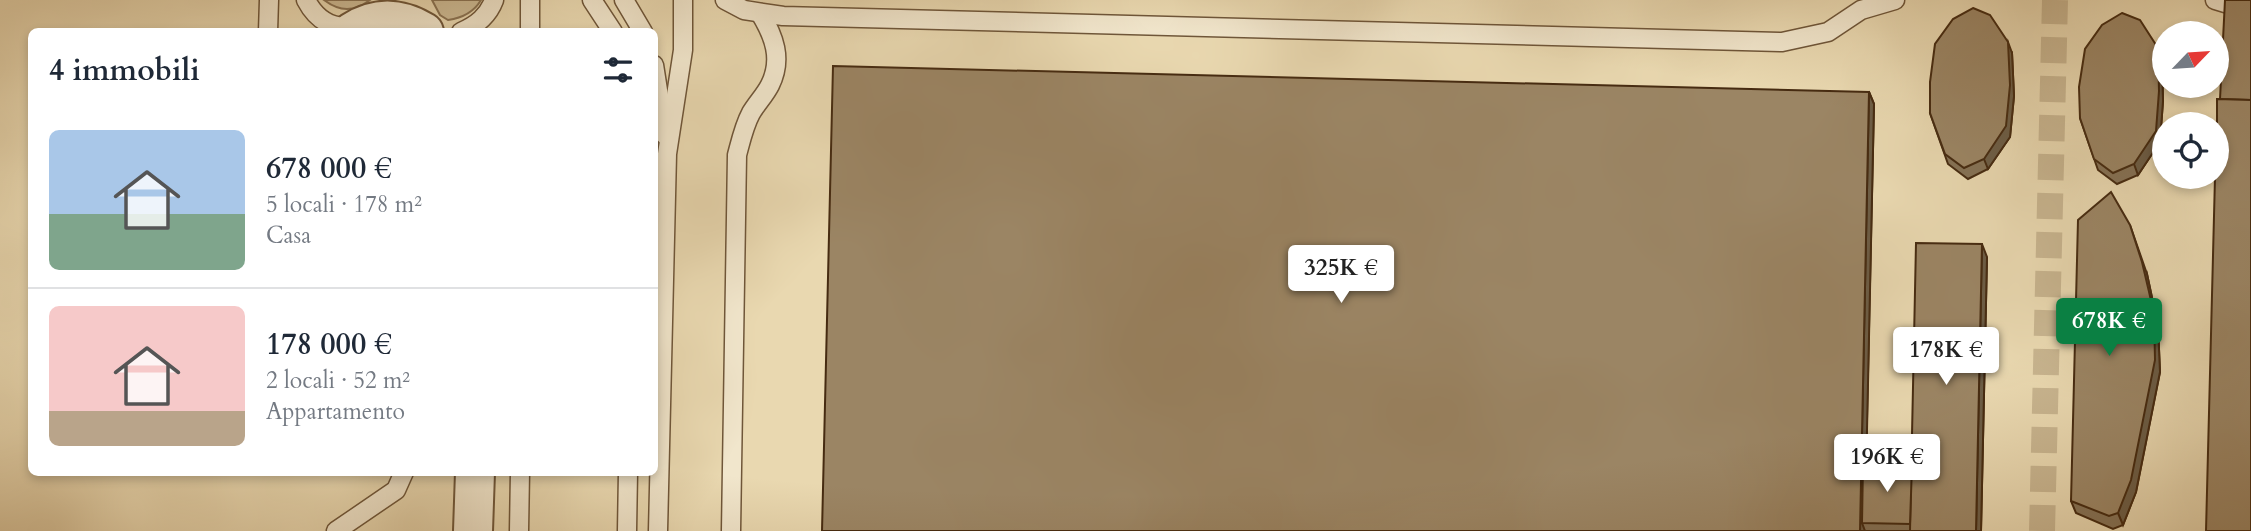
<!DOCTYPE html>
<html lang="it">
<meta charset="utf-8">
<style>
:root{--surface:#fff;--page:#f6f6f7;--text:#1f2937;--muted:#747a83;--line:#e0e1e3;--accent:#0b8043}
body{margin:0;font-family:Cardo,serif;background:var(--page);color:var(--text);height:100vh;display:flex;flex-direction:column;font-size:26px;white-space:nowrap}
*{box-sizing:border-box;margin:0}
p{font-size:23px;color:var(--muted)}
.icon{flex:none;width:38px;height:38px;fill:none;stroke:currentColor;stroke-width:2;stroke-linecap:round;stroke-linejoin:round}
.map{position:relative;flex:1;overflow:hidden}
.sheet{position:absolute;left:28px;top:28px;width:630px;height:448px;display:flex;flex-direction:column;background:var(--surface);border-radius:10px;box-shadow:0 4px 10px #0003}
.sheet>*{flex:none}
.needle{width:46px;rotate:65deg}
.tools{position:absolute;left:2152px;top:21px;display:grid;gap:14px}
.tools a{display:grid;place-items:center;width:77px;height:77px;border-radius:50%;background:var(--surface);box-shadow:0 4px 10px #0003;font-size:35px}
.price{position:absolute;translate:-50% -60px;padding:0 16px;border-radius:7px;background:#fff;color:#222;font-size:23px;line-height:46px;filter:drop-shadow(0 2px 4px #0008)}
.price::after{content:'';position:absolute;left:50%;top:42px;width:21px;height:16px;margin-left:-10px;background:inherit;clip-path:polygon(0 0,100% 0,50% 100%)}
.price.current{background:var(--accent);color:#fff}
ul{padding:0;list-style:none}
li{display:flex;align-items:center;gap:21px;height:175px;padding:0 21px}
li+li{border-top:2px solid var(--line)}
li span{display:grid;place-items:center;flex:none;width:196px;height:140px;border-radius:10px;color:#555}
li>.icon{margin-inline-start:auto}
span .icon{width:84px;height:84px;fill:#fffc;stroke-width:1}
li b{font-size:30px}
h2{display:flex;justify-content:space-between;align-items:center;height:84px;padding:0 21px;font-size:30px}
.map>svg:first-child{display:block}
.green{fill:#cdbb95;stroke:#8a7353;stroke-width:2}
.lines{fill:none;stroke-linecap:round;stroke-linejoin:round}
.pedestrian-tunnel{stroke:#c8b590;stroke-width:26;stroke-dasharray:26 13;stroke-linecap:butt}
.service-casing{stroke:#6f5639;stroke-width:21}
.tertiary-casing{stroke:#6f5639;stroke-width:42}
.service{stroke:#f1e6cc;stroke-width:18}
.tertiary{stroke:#f1e6cc;stroke-width:38}
.wall{fill:#857256;stroke:#462b11;stroke-width:2}
.shaded-wall{fill:#6c5d46;stroke:#462b11;stroke-width:2}
.building{fill:#9b8564;stroke:#462b11;stroke-width:2}
</style>
<div class="map">
<svg width="2251" height="531" viewBox="0 0 2251 531">
<rect width="100%" height="100%" fill="#e9d8b0"/>
<filter id="stains"><feTurbulence type="fractalNoise" baseFrequency=".00286" numOctaves="4"/><feColorMatrix values="0 0 0 0 .2 0 0 0 0 .09 0 0 0 0 .02 0 0 0 .5 -.17"/></filter>
<radialGradient id="worn" r=".72"><stop offset=".6" stop-color="#630" stop-opacity="0"/><stop offset="1" stop-color="#630" stop-opacity=".3"/></radialGradient>
<g class="green">
<path d="M324,0h46c-16,12 -30,12 -46,0z"/>
<path d="M432,0h49c-7,12 -19,18 -33,20l-8,-5z"/>
</g>
<g class="lines">
<polyline class="pedestrian-tunnel" points="2042,531 2055,0"/>
<defs>
<g id="service">
<path d="M306,0c11,21 28,31 51,25"/>
<polyline points="592,0 613,32"/>
<polyline points="624,0 643,32"/>
<polyline points="725,0 744,10 783,16 1782,42 1828,32 1861,10 1895,0"/>
<polyline points="2215,0 2251,11"/>
<polyline points="268,32 269,0"/>
<path d="M461,32c16,-7 27,-16 33,-32"/>
<polyline points="530,32 530,0"/>
<polyline points="654,65 665,135"/>
<polyline points="336,531 396,490 404,472"/>
<polyline points="519,531 520,472"/>
<polyline points="627,531 628,472"/>
<polyline points="658,531 667,154 683,50 683,0"/>
<path d="M731,531l6,-376c4,-15 7,-29 14,-42 6,-10 14,-18 19,-28 13,-26 4,-49 -10,-72"/>
</g>
<g id="tertiary">
<path d="M352,32c25,-16 47,-15 72,0"/>
<polyline points="473,531 475,472"/>
</g>
</defs>
<use href="#service" class="service-casing"/>
<use href="#tertiary" class="tertiary-casing"/>
<use href="#service" class="service"/>
<use href="#tertiary" class="tertiary"/>
</g>
<g class="wall">
<polygon points="2158,48 2162,59 2163,101 2160,142 2138,175 2117,184 2098,170 2080,118"/>
<polygon points="2012,53 2014,96 2010,137 1988,169 1968,179 1948,164 1930,113"/>
<polygon points="1869,92 1874,104 1866,464 1912,465 1987,257 1981,531 822,531"/>
<polygon points="2147,274 2158,326 2160,372 2136,492 2123,525 2113,529 2076,513 2071,501"/>
</g>
<g class="shaded-wall">
<polygon points="2008,42 2012,53 2014,96 2010,137 1988,169 1984,159"/>
<polygon points="2158,48 2162,59 2163,101 2160,142 2138,175 2134,164"/>
<polygon points="1869,92 1874,104 1865,523 1862,523 1865,531 1860,531"/>
<polygon points="2130,225 2147,274 2158,326 2160,372 2136,492 2123,525 2118,513"/>
<polygon points="1982,244 1987,257 1981,531 1976,531"/>
</g>
<g class="building">
<polygon points="2225,0 2251,0 2251,100 2220,99"/>
<polygon points="1973,8 1990,15 2008,42 2010,85 2006,126 1984,159 1964,168 1945,154 1930,113 1930,82 1935,44 1953,19"/>
<polygon points="2122,13 2140,20 2158,48 2159,91 2156,131 2134,164 2113,173 2094,159 2080,118 2079,87 2085,49 2102,25"/>
<polygon points="833,66 1869,92 1860,531 822,531"/>
<polygon points="2217,99 2251,100 2251,531 2206,531 2215,177 2217,177"/>
<polygon points="2111,192 2130,225 2142,262 2154,313 2155,360 2131,480 2118,513 2109,516 2071,501 2078,220"/>
<polygon points="1916,243 1982,244 1976,531 1910,531"/>
<polygon points="1863,464 1912,465 1910,524 1862,523"/>
</g>
<rect width="100%" height="100%" filter="url(#stains)"/>
<rect width="100%" height="100%" fill="url(#worn)"/>
</svg>
<div class="tools">
<a><svg class="needle" viewBox="-14 -14 28 28"><path d="M0-13l5 13h-10z" fill="#e53935"/><path d="M0 13l5-13h-10z" fill="#747a83"/></svg></a>
<a><svg class="icon" aria-label="locate" viewBox="0 0 24 24"><circle cx="12" cy="12" r="6"/><path d="M12 2v4M12 18v4M2 12h4M18 12h4"/></svg></a>
</div>
<b class="price" style="left:1341px;top:305px">325K €</b>
<b class="price current" style="left:2109px;top:358px">678K €</b>
<b class="price" style="left:1946px;top:387px">178K €</b>
<b class="price" style="left:1887px;top:494px">196K €</b>
<section class="sheet">
<h2>4 immobili<svg class="icon" aria-label="filters" viewBox="0 0 24 24"><path d="M4 7h16M4 17h16"/><circle cx="9" cy="7" r="2"/><circle cx="15" cy="17" r="2"/></svg></h2>
<ul>
<li><span style="background:linear-gradient(#a9c7e8 60%,#7fa58c 0)"><svg class="icon" aria-label="home" viewBox="0 0 24 24"><path d="M3 11l9-7 9 7M6 9v11h12V9"/></svg></span><div><b>678 000 €</b><p>5 locali · 178 m²</p><p>Casa</p></div></li>
<li><span style="background:linear-gradient(#f6c9c9 75%,#b9a48a 0)"><svg class="icon" aria-label="home" viewBox="0 0 24 24"><path d="M3 11l9-7 9 7M6 9v11h12V9"/></svg></span><div><b>178 000 €</b><p>2 locali · 52 m²</p><p>Appartamento</p></div></li>
</ul>
</section>
</div>
